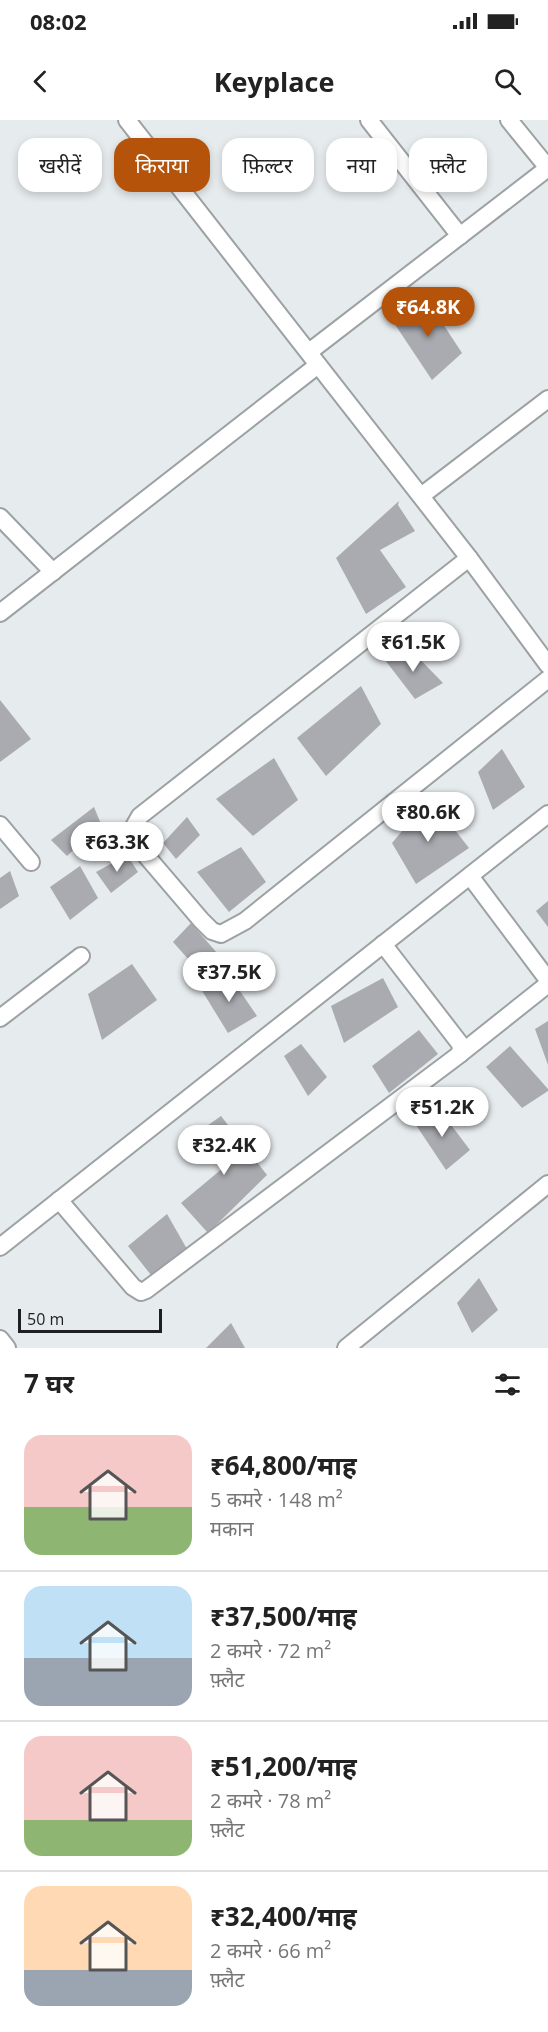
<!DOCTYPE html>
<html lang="hi">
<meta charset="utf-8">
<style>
:root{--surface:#fff;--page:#f2f2f2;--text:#222;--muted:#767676;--line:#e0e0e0;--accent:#b45309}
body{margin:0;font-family:"Open Sans","Noto Sans Devanagari",sans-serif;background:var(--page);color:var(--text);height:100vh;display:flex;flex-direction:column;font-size:22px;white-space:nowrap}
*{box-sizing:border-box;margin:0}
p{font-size:20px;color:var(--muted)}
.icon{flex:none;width:33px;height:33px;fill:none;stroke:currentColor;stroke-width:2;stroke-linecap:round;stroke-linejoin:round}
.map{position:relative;height:1228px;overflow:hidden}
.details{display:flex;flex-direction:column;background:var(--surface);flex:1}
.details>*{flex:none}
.guide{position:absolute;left:18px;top:18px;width:513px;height:54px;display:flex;gap:12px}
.scale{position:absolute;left:18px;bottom:15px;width:144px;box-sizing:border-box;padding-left:6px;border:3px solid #1d1f20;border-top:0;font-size:16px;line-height:21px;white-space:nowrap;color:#1d1f20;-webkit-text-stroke:4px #e6ebee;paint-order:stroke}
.price{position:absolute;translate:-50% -51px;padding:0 14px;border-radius:21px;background:#fff;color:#222;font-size:20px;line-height:39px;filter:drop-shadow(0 2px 3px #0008)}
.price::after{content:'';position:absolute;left:50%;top:36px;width:18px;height:14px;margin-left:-9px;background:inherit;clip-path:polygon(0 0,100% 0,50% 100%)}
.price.on{background:var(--accent);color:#fff}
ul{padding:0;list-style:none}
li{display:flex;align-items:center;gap:18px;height:150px;padding:0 24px}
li+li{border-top:2px solid var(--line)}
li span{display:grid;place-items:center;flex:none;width:168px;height:120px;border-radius:18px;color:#555}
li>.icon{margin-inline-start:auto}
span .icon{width:72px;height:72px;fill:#fffc;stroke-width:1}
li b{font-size:26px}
h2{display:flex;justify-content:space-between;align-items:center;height:72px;padding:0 24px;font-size:26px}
.chip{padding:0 21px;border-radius:18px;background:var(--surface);box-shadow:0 3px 9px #0003;font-size:21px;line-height:54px}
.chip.on{background:var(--accent);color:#fff}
.status{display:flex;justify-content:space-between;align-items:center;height:42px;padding:0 30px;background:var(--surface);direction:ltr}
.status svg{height:16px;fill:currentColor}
header{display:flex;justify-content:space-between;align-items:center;height:78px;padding:0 24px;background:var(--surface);font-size:27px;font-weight:700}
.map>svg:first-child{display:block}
.building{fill:#a9abb0}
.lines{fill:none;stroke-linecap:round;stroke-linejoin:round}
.minor-casing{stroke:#9ca1a4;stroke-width:20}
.minor{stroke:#fff;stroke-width:16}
</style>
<div class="status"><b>08:02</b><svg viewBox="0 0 49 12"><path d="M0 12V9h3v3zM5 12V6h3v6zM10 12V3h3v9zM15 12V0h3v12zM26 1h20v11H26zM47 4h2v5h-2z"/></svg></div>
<header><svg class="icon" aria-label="back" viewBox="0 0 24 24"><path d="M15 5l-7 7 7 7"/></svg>Keyplace<svg class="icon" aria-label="search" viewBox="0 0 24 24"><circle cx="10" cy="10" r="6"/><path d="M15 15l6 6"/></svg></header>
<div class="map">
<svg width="548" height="1228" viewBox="0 0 548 1228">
<rect width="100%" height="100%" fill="#e6ebee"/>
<g class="building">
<polygon points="424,175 462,233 432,260 394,203"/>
<polygon points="399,381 398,385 415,411 380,430 406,467 366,494 336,438"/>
<polygon points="407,526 443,563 415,579 385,540"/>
<polygon points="361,566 381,604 326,656 297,618"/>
<polygon points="0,580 31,619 0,642"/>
<polygon points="502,629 525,667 493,690 478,652"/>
<polygon points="274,638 298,680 253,716 216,679"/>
<polygon points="430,678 469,728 416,764 392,723"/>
<polygon points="94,687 101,704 67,736 51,720"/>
<polygon points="187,697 200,715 176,739 163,723"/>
<polygon points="241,727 266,762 229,792 197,752"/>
<polygon points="127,735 138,752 111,773 96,752"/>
<polygon points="80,746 98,778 70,800 50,767"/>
<polygon points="10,751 19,776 0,789 0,758"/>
<polygon points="548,781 548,807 536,791"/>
<polygon points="191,803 217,833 198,850 173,822"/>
<polygon points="132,844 157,880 102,920 88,874"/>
<polygon points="227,852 257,896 228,913 201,869"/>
<polygon points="383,858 398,887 344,923 331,886"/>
<polygon points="548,901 548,945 535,909"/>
<polygon points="419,910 438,934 389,973 372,946"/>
<polygon points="301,924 327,957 308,976 284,936"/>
<polygon points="510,926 548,969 548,971 522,988 486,947"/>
<polygon points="439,989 470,1030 446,1050 414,1002"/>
<polygon points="221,996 267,1055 208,1113 181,1083 223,1048 197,1013"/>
<polygon points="167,1094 187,1129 151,1155 128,1126"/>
<polygon points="479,1158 498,1190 472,1213 457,1183"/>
<polygon points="231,1203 245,1228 206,1228"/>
</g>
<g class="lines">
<defs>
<g id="minor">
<polyline points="127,0 469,438 548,545"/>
<polyline points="369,0 460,116"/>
<polyline points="509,0 548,48"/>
<polyline points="309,232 548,48"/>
<polyline points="421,376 548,279"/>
<polyline points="0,397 53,452"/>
<polyline points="469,438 140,696 132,710 137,725 201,800 212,811 221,814 245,801 548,559"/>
<polyline points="0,493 318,245"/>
<polyline points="0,705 31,742"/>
<polyline points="470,756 548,860"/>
<polyline points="0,898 81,836"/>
<polyline points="460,934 548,864"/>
<polyline points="59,1080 133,1167 141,1172 146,1170 460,934 461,925 383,824"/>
<polyline points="0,1127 548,694"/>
<polyline points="0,1219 7,1228"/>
<polyline points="346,1228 548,1064"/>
</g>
</defs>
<use href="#minor" class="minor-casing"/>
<use href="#minor" class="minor"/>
</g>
</svg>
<div class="scale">50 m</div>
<b class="price on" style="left:428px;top:218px">₹64.8K</b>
<b class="price" style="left:413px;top:553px">₹61.5K</b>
<b class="price" style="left:428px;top:723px">₹80.6K</b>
<b class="price" style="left:117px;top:753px">₹63.3K</b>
<b class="price" style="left:229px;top:883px">₹37.5K</b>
<b class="price" style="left:442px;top:1018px">₹51.2K</b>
<b class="price" style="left:224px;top:1056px">₹32.4K</b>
<div class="guide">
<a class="chip">खरीदें</a>
<a class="chip on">किराया</a>
<a class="chip">फ़िल्टर</a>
<a class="chip">नया</a>
<a class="chip">फ़्लैट</a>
</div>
</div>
<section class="details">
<h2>7 घर<svg class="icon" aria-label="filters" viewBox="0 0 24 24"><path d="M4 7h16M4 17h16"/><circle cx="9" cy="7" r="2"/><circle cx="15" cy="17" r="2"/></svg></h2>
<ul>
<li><span style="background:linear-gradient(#f6c9c9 60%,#8fb573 0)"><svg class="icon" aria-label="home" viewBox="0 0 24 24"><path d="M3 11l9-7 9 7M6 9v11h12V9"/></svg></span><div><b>₹64,800/माह</b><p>5 कमरे · 148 m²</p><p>मकान</p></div></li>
<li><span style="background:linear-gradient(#bfe0f5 60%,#9aa5b1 0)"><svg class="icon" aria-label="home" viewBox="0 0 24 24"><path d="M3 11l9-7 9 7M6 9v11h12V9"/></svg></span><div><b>₹37,500/माह</b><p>2 कमरे · 72 m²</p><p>फ़्लैट</p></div></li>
<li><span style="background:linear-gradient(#f6c9c9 70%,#8fb573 0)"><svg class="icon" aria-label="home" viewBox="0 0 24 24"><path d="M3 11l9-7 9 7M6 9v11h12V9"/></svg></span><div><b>₹51,200/माह</b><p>2 कमरे · 78 m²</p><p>फ़्लैट</p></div></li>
<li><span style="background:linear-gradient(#ffd9b3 70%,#9aa5b1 0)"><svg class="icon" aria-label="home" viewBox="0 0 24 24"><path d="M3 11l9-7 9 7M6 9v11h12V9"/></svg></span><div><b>₹32,400/माह</b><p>2 कमरे · 66 m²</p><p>फ़्लैट</p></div></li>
</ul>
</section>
